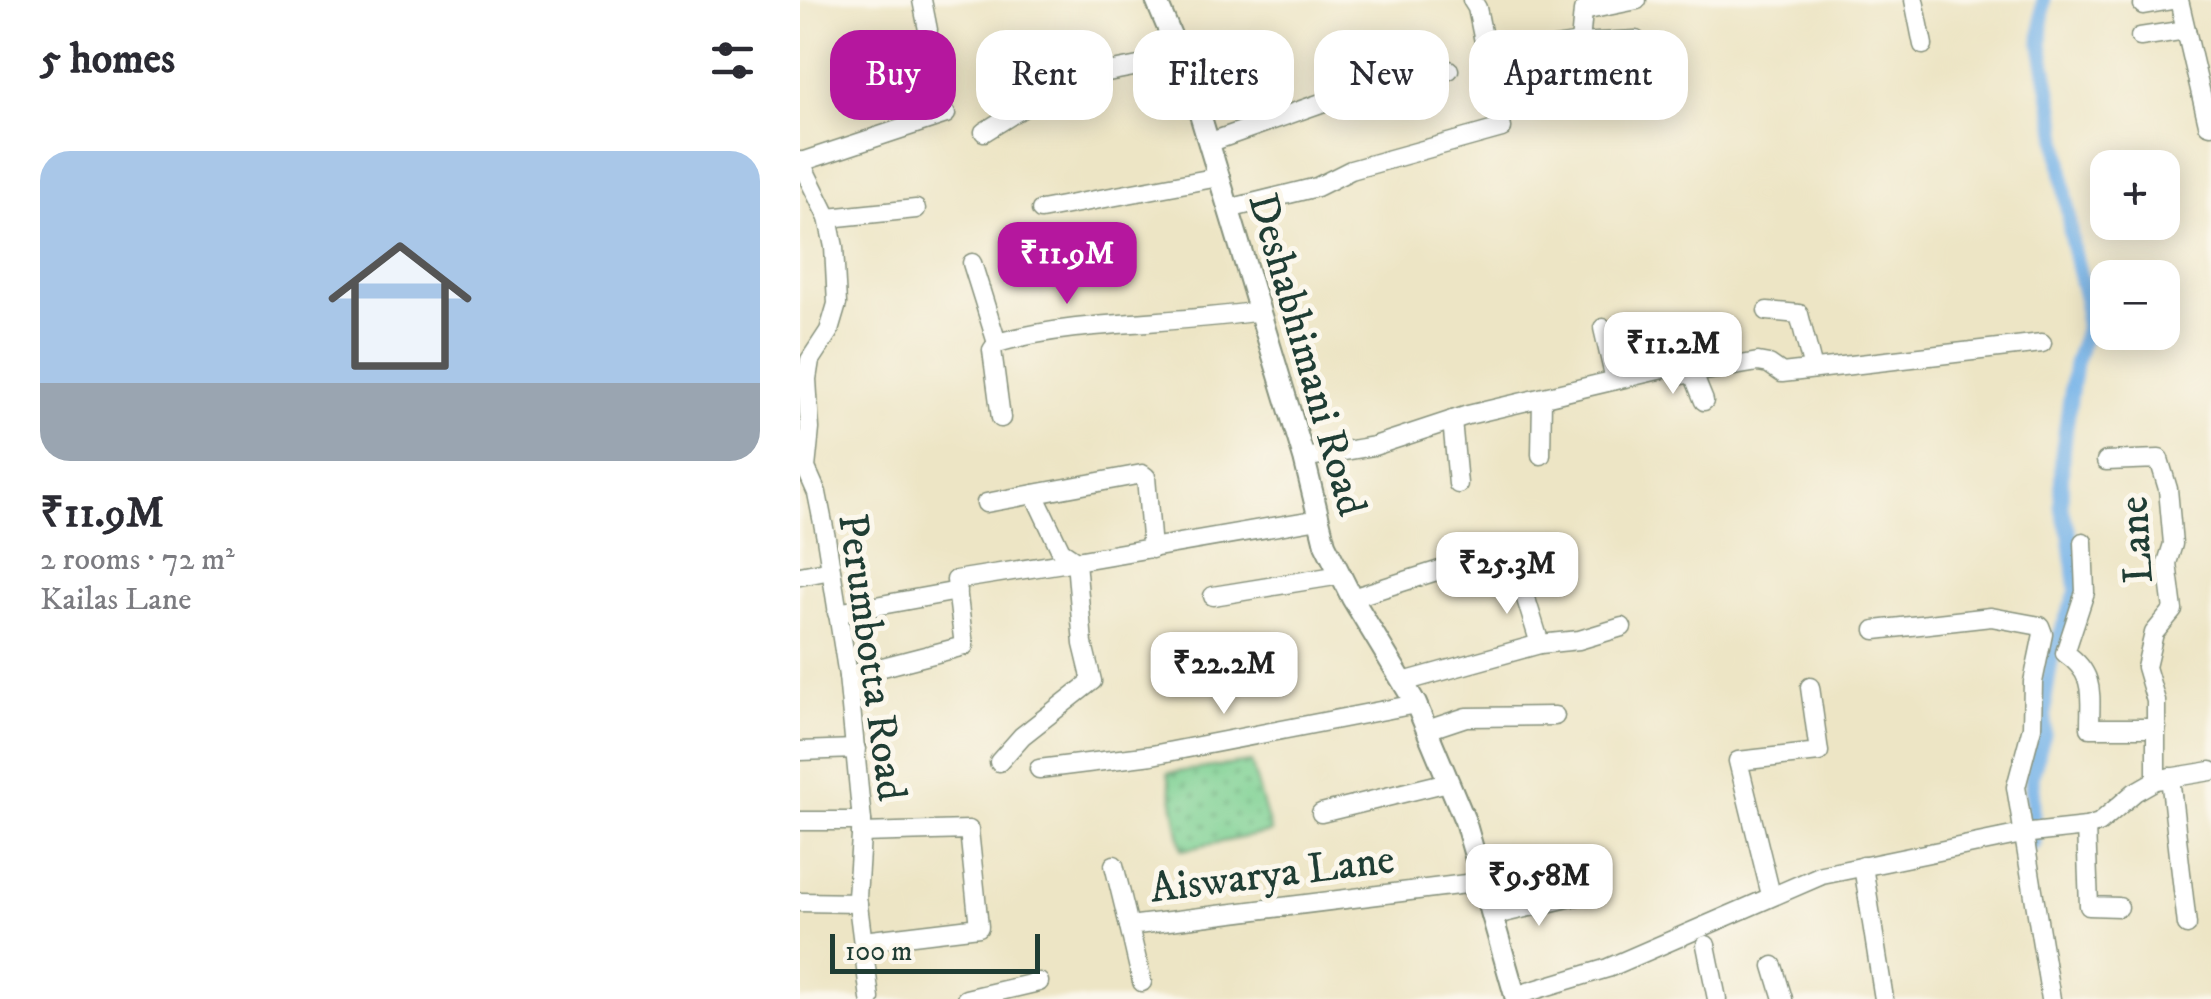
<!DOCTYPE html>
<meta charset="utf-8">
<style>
:root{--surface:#fff;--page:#f2f2f3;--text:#2b2b33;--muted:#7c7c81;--accent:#b5179e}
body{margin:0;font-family:"IM FELL DW Pica",serif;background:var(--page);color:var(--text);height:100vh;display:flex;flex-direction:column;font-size:38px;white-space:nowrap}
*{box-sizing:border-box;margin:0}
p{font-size:32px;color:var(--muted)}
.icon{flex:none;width:55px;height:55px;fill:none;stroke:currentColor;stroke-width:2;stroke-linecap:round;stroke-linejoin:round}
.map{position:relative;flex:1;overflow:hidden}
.drawer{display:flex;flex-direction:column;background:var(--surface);width:800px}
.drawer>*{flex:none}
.hud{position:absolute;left:30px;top:30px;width:950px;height:90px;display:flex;gap:20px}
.fabs{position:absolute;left:1290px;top:150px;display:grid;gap:20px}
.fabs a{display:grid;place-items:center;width:90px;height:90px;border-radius:20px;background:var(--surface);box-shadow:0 5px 25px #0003;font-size:50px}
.scale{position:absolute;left:30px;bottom:25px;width:210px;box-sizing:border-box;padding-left:10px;border:5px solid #1f3d34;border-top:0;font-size:28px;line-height:35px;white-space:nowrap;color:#1f3d34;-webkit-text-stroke:8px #fbf7ec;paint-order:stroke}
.price{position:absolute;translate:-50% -85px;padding:0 22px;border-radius:20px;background:#fff;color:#222;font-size:32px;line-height:65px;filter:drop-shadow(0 2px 5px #0008)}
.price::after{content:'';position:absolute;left:50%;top:60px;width:30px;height:22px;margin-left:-15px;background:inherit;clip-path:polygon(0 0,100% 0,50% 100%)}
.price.current{background:var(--accent);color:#fff}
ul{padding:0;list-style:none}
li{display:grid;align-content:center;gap:20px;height:530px;padding:0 40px}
li span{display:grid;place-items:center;height:310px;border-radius:30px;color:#555}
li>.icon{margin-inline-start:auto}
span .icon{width:180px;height:180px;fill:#fffc;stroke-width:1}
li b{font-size:42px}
h2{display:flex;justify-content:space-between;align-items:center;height:120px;padding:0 40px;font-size:42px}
.chip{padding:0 35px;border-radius:30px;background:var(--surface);box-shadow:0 5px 25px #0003;font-size:35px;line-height:90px}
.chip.current{background:var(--accent);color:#fff}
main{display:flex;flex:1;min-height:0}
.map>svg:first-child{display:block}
.grass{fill:url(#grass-dots);stroke:#4e8663;stroke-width:2.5}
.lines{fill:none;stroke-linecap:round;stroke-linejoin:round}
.canal{stroke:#76b3e8;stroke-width:15}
.minor-casing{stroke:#86917c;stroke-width:21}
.tertiary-casing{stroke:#86917c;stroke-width:24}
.minor{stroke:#fff;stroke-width:18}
.tertiary{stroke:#fff;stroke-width:20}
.labels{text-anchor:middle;stroke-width:10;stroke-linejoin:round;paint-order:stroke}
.street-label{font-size:42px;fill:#1f3d34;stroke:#fbf7ec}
</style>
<main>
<section class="drawer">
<h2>5 homes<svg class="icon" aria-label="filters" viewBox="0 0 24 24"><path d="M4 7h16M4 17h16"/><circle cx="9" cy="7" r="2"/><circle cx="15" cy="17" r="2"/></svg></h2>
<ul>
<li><span style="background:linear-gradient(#a9c7e8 75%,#9aa5b1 0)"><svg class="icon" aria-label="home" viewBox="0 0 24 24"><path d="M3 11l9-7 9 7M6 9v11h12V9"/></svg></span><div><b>₹11.9M</b><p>2 rooms · 72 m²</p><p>Kailas Lane</p></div></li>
</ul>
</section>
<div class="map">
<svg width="1411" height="999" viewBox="0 0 1411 999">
<defs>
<pattern id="grass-dots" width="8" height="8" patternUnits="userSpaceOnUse" patternTransform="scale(2.5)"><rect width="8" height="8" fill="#7cd092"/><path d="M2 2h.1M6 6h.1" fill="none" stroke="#65aa78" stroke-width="1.8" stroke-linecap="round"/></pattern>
</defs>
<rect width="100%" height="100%" fill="#fbf7ec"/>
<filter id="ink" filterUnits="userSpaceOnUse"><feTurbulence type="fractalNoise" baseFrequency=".01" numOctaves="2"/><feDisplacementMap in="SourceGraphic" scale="20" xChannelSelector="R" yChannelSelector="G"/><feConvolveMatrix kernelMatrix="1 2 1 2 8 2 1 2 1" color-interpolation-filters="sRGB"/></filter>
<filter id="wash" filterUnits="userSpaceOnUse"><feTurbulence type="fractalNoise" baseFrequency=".0048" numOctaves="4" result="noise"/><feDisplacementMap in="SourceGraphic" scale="40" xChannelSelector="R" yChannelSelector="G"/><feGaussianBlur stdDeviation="2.25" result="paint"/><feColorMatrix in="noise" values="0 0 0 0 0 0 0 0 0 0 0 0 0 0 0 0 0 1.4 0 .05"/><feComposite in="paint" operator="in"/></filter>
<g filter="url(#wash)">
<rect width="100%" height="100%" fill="#ede5c5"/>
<polygon class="grass" points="451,762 471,832 382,850 368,773"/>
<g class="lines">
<polyline class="canal" points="1234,843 1232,775 1244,734 1245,698 1252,655 1277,591 1270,536 1261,506 1262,455 1275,364 1286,330 1286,301 1272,243 1256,124 1241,45 1243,0"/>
</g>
</g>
<g filter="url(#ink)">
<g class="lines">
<defs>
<g id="minor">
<polyline points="122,0 128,30"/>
<polyline points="1114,0 1123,45"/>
<polyline points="1379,0 1408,124 1411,125"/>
<polyline points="1343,5 1372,0"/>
<polyline points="1340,37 1386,30"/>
<polyline points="780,43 783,11 837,0"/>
<polyline points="685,58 780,43 836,40"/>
<polyline points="184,132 255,88 292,75 380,58"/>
<polyline points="408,143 524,102 649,70"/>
<polyline points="0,161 28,218 34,247 37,304 29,331 10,360 7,379 10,429 6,468 17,493 26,538 48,676 62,821 57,897 70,999"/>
<polyline points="1,162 146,114"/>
<polyline points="428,209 517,187 551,170 702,128 677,8 672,0"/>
<polyline points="241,210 419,177"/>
<polyline points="28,218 116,209"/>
<polyline points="172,263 197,343"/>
<polyline points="967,311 999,314 1013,369"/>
<polyline points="803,328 815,380"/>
<polyline points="893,374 904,401"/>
<path d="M201,418l-9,-68 5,-7c84,-24 176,-18 262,-32"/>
<polyline points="652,420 658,484"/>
<polyline points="741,455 742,399"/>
<polyline points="504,458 574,446 668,415 867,368 877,370 882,375 958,362 969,364 982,373 1242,343"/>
<polyline points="1306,461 1359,459 1368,489 1373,544 1367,563 1373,610 1354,633 1346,667 1356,701 1356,780"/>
<polyline points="234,494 261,551 276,561"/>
<polyline points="186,503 342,474 346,477 352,549"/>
<path d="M1283,542l2,50 -20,61c31,21 25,42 25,75h67"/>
<polyline points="0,576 31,570"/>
<polyline points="719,576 740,644"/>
<polyline points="413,596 541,575"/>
<polyline points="552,598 646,568"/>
<polyline points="37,613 158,591"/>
<polyline points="1075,630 1191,617 1240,626 1243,634 1233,682 1232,727 1216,787 1251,999"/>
<polyline points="48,676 164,646 156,580 276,561"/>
<polyline points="603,682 740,644 779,640 822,627"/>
<polyline points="627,730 666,717 755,716"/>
<polyline points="0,751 56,749"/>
<polyline points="199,762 222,736 292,681 283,644 276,561 519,519"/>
<polyline points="239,769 352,755 616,704"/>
<polyline points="1370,777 1387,925"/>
<polyline points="521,813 648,782"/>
<polyline points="0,821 62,821"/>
<polyline points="1286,827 1289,906 1319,907"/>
<polyline points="61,833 169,830 179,927 63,941"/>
<polyline points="314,865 329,926"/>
<polyline points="1063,866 1084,999"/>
<polyline points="971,895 938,761 1019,752 1010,687"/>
<polyline points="0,902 58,903"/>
<polyline points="691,916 777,896"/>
<polyline points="906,945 917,999"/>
<polyline points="973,966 983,999"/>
<polyline points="342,982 329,926 682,882"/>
<polyline points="166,999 239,982"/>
<polyline points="715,999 721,994 808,968 1022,875 1222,834 1286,827 1299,823 1335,792 1356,780 1411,771"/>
</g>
<polyline id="tertiary" points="356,0 389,78 504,458 525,544 552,598 616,704 665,821 716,999"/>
</defs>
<use href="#minor" class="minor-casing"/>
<use href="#tertiary" class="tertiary-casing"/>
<use href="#minor" class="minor"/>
<use href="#tertiary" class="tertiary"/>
</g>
</g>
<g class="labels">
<g class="street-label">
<text transform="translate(509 354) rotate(74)" y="15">Deshabhimani Road</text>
<text transform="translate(1334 540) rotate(-94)" y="15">Lane</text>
<text transform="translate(74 657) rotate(82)" y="15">Perumbotta Road</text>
<text transform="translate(472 872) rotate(-7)" y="15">Aiswarya Lane</text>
</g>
</g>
</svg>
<div class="fabs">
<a>+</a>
<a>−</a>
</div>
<div class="scale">100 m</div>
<b class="price current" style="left:267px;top:307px">₹11.9M</b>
<b class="price" style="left:873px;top:397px">₹11.2M</b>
<b class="price" style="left:707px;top:617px">₹25.3M</b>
<b class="price" style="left:424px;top:717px">₹22.2M</b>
<b class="price" style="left:739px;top:929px">₹9.58M</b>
<div class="hud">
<a class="chip current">Buy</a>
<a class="chip">Rent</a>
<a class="chip">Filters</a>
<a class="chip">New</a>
<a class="chip">Apartment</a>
</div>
</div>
</main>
